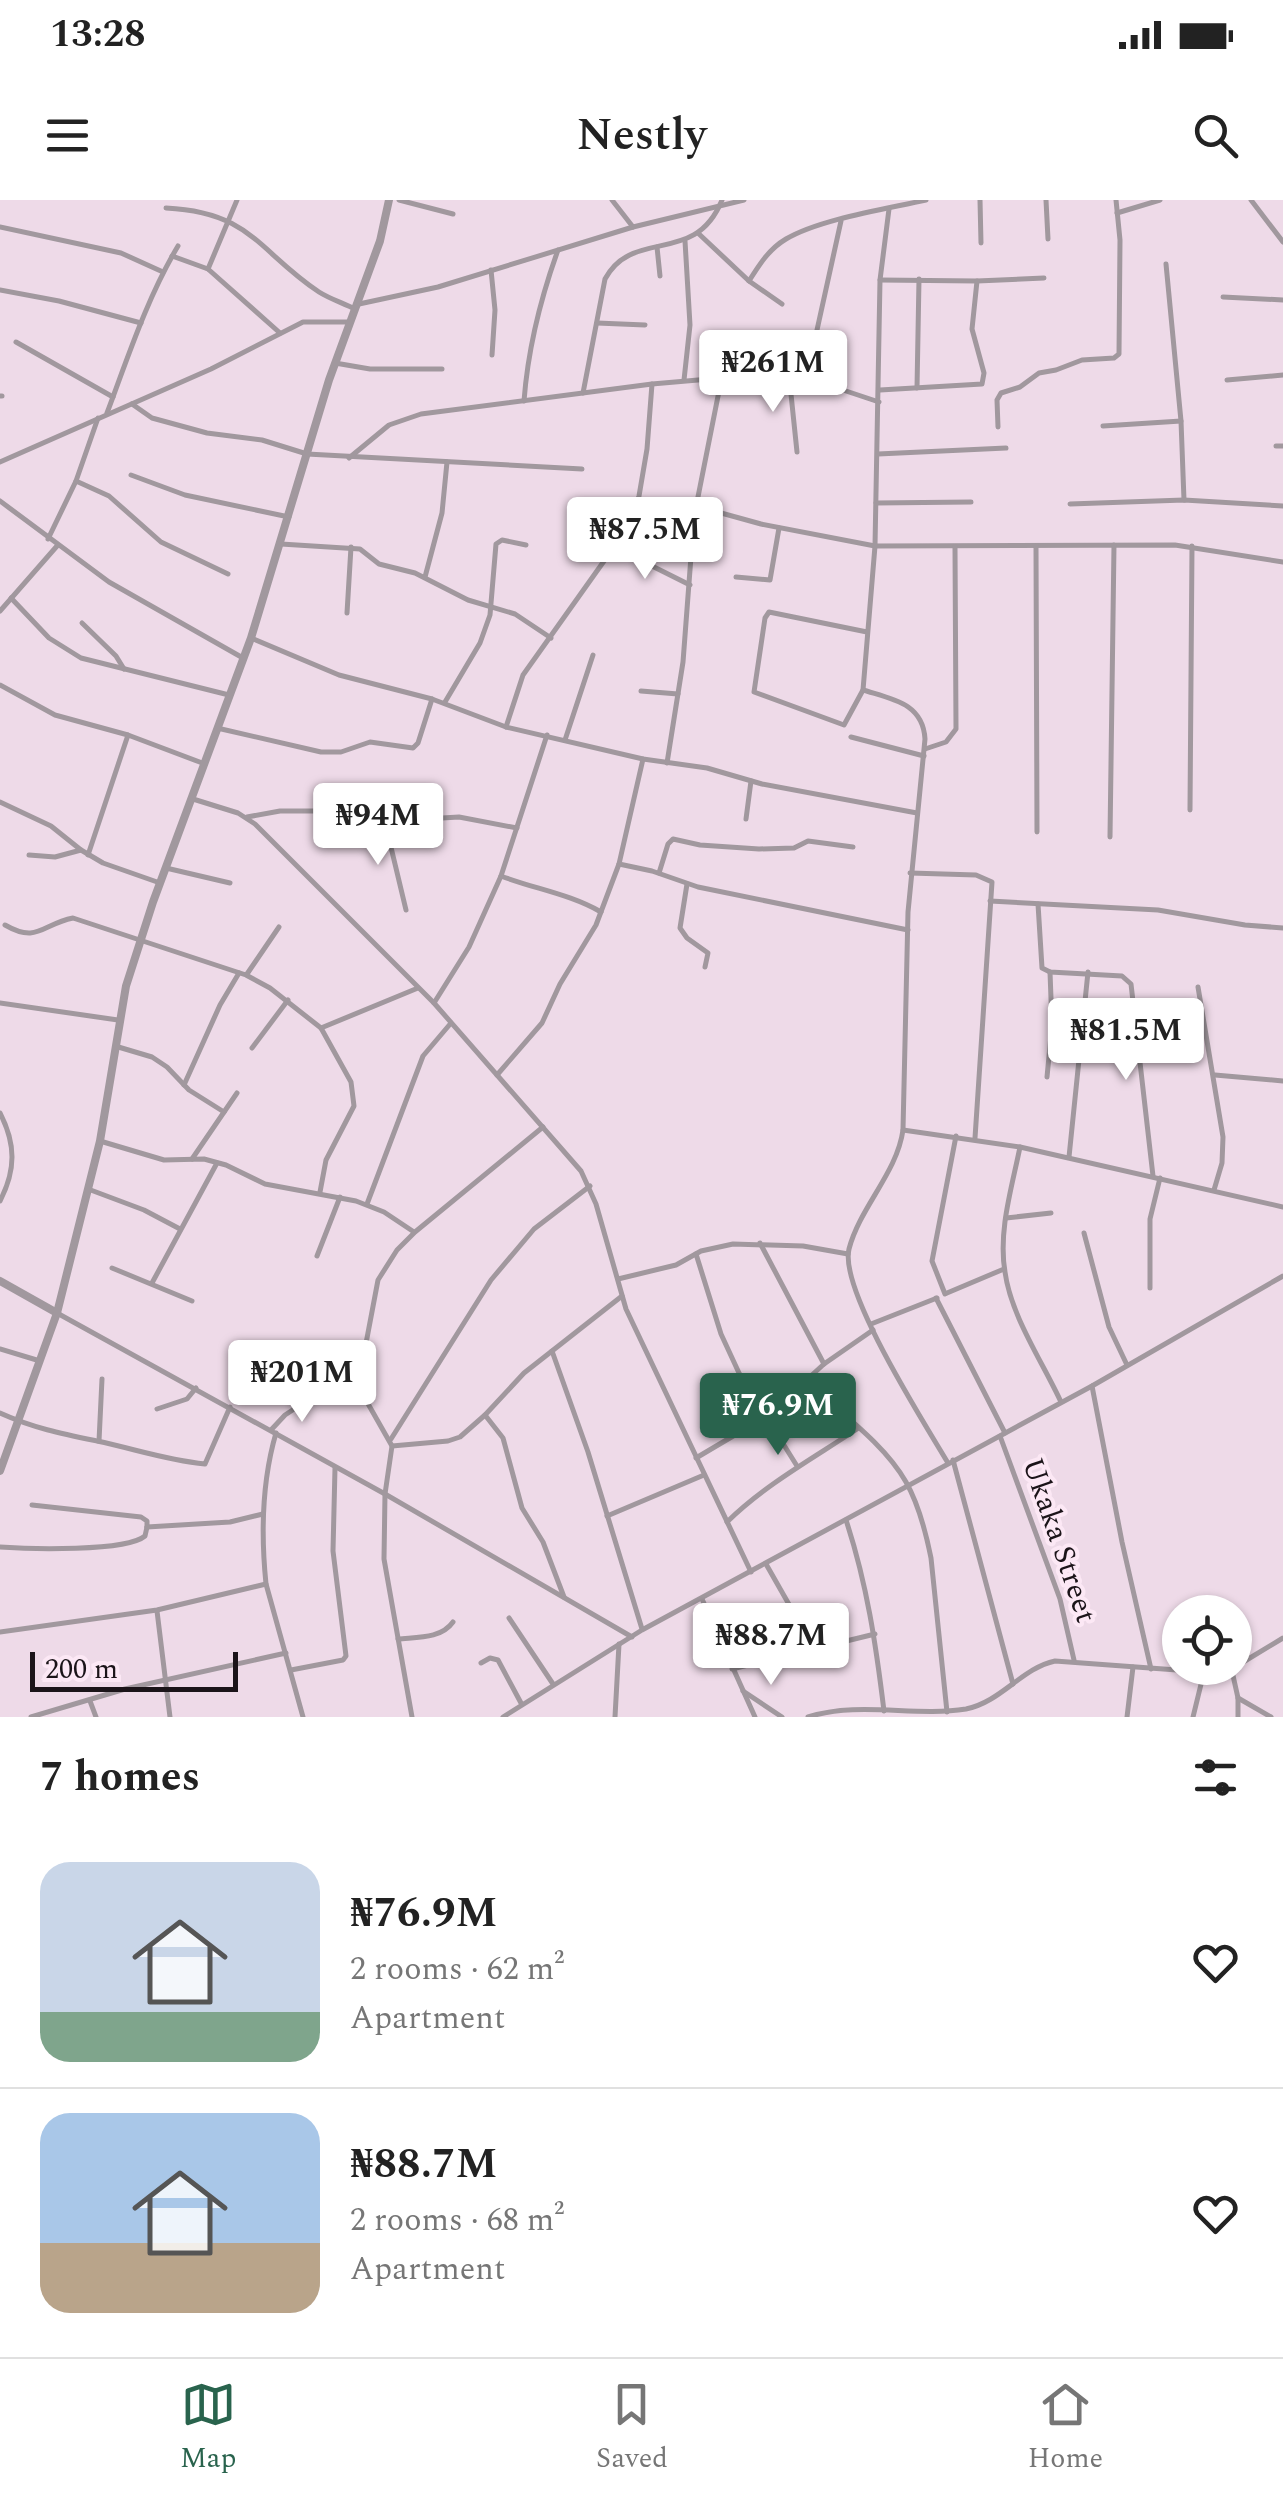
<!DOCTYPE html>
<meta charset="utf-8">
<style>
:root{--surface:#fff;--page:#f6f6f6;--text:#222;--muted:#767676;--line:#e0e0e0;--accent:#29634d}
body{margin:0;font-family:Spectral,serif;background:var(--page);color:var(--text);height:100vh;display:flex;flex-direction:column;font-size:38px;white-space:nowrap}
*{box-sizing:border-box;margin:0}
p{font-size:32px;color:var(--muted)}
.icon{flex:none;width:55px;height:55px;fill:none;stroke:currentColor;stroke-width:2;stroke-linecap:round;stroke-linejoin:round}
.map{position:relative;height:1517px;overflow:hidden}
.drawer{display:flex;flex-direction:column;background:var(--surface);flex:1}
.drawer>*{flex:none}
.fabs{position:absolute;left:1162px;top:1395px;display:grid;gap:20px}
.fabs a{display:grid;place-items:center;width:90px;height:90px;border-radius:50%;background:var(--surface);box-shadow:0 2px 8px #0004;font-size:50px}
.scale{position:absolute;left:30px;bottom:25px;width:208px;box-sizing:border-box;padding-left:10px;border:5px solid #1b1419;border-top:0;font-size:28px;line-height:35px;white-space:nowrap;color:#1b1419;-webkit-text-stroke:8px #fce8f5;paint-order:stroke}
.price{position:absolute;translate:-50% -85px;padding:0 22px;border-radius:10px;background:#fff;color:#222;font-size:32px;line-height:65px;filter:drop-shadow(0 2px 5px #0008)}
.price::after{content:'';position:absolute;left:50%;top:60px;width:30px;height:22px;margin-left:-15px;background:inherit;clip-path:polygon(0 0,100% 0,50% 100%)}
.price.selected{background:var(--accent);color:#fff}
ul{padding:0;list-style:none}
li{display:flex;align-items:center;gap:30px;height:250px;padding:0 40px}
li+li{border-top:2px solid var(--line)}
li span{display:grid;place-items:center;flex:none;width:280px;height:200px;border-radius:30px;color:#555}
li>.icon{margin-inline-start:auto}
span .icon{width:120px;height:120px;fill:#fffc;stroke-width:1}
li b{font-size:42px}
h2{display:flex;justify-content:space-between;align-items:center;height:120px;padding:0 40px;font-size:42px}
.status{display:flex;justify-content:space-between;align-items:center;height:70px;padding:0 50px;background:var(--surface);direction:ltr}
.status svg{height:28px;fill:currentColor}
header{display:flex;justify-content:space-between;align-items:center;height:130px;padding:0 40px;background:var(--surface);font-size:45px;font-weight:600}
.tab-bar{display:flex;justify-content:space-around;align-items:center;height:140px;border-top:2px solid var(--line);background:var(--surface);font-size:28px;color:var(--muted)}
.tab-bar a{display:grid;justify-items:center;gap:5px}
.tab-bar .selected{color:var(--accent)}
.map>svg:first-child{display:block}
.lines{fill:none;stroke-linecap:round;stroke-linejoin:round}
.minor{stroke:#a1989e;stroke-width:5}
.tertiary{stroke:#a1989e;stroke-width:8}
.labels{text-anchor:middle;stroke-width:8;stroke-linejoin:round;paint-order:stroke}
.street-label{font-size:30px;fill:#1b1419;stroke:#fce8f5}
</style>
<div class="status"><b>13:28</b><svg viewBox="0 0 49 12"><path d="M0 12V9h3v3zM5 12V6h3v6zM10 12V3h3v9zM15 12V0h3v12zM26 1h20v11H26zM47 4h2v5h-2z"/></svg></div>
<header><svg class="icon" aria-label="menu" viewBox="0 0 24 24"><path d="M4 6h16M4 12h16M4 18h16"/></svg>Nestly<svg class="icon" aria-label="search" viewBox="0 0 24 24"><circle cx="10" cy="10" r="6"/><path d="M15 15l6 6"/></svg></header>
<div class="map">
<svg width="1283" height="1517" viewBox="0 0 1283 1517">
<rect width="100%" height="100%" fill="#eedae8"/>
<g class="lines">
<g class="minor">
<polyline points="399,0 453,14"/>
<polyline points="612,0 633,27"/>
<polyline points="980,0 981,43"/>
<polyline points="1046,0 1048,39"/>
<polyline points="1251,0 1283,42"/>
<path d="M166,8c85,4 93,44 153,84 11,7 24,11 36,17"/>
<polyline points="1117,13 1160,0"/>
<polyline points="0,27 121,53 163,72"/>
<polyline points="699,34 749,81 782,104"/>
<polyline points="657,47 660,76"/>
<polyline points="172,56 208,69 280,133"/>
<polyline points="1166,64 1181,221 1184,300"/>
<polyline points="208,69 237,0"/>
<polyline points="491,70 495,110 492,155"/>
<polyline points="880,80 977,81 1044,78"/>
<path d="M749,81c10,-16 20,-32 37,-42 34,-20 100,-30 140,-39"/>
<polyline points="0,90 59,101 141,123"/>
<polyline points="1223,97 1283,100"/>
<polyline points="359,104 438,87 633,27 744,0"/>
<polyline points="597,123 645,125"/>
<polyline points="16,142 113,197"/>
<polyline points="335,163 370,169 442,169"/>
<polyline points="789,175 797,252"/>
<polyline points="810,179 817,130 841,21"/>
<polyline points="684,180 690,125 685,41"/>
<polyline points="1227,180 1283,175"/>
<polyline points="917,188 919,79"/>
<polyline points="880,190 982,184 984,173 972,129 977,81"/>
<path d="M583,193l22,-114c28,-52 90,-12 117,-79"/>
<polyline points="0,196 2,196"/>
<path d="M524,201c4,-53 16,-101 34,-151"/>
<polyline points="132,204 152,218 207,233 262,240 307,254 582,269"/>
<path d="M107,213c21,-56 40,-115 71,-167"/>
<polyline points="1103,226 1181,221"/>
<polyline points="998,227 997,200 1001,193 1020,187 1039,173 1056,170 1082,160 1114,158 1119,154 1120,40 1116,0"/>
<polyline points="1276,246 1283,246"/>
<polyline points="878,254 1006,248"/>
<polyline points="349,258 389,225 421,214 652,184 768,174 810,179 879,202"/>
<polyline points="0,262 211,169 303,122 349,122"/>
<polyline points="131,275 185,295 289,317"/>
<polyline points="76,281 109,296 161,342 228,374"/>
<polyline points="0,301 109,382 243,458"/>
<polyline points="876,303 971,302"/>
<polyline points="1070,304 1184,300 1283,306"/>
<polyline points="696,306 761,324 875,346 1175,345 1283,362"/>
<polyline points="48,339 76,281 98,218"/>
<polyline points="281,344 360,349 379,364 415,373 468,400 515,414 551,438"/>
<polyline points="1036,346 1037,632"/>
<polyline points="614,347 690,385"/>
<polyline points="425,377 442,313 447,262"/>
<polyline points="736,377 770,380 779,328"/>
<polyline points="11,398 49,438 81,458 229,495"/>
<polyline points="0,411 57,346"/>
<polyline points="347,413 351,347"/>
<polyline points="82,423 116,456 124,469"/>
<polyline points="867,432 769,412 765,418 754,492 844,525 863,490 875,346 880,80 889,9"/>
<polyline points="251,438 339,475 432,499 506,527 643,559 707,568 762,584 917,613"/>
<polyline points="0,485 55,515 128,535 205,564"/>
<path d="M863,490c29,9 60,13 62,49l-17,173 -5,218c-6,43 -43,77 -54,119 -10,41 76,175 99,214"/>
<polyline points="641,491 678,494"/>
<polyline points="445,502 480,443 490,415 496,344 502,340 526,345"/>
<polyline points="506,527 523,475 614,347 631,319 639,296 647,249 652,184"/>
<polyline points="217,528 321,552 341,552 370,542 413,548 418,543 432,499"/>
<polyline points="851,537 924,556"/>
<polyline points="565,540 593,455"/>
<polyline points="925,549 946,542 956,529 955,347"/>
<polyline points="667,563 683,462 694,317 722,176"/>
<polyline points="193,599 238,613 255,624 434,803 581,971 596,1004 626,1109 751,1372"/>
<polyline points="0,602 51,626 81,650 103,663 160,683"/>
<polyline points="1190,610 1192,346"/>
<polyline points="247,617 280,611 324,611 408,620 459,617 517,628"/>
<polyline points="384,618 406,710"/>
<polyline points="746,619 751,581"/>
<polyline points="1110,637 1114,345"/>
<polyline points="29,655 55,657 81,650"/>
<polyline points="88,655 128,535"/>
<polyline points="619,664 652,671 698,687 908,730"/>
<polyline points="166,668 230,683"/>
<polyline points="659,673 668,644 673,639 700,645 759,649 794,648 808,641 853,647"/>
<polyline points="910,673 976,675 992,682 975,938"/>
<path d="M501,676c34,13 69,18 100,36"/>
<polyline points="687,684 680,728 687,738 708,753 705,767"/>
<polyline points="990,701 1158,710 1245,725 1283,728"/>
<polyline points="1038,704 1042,768 1050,772 1122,776 1131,784 1153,976"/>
<path d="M5,725c33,19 37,-1 68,-7l173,57 24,13 51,40 30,54 3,24 -28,54 -6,32"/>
<polyline points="247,774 279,727"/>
<polyline points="1198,787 1223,937 1222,963 1214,990"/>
<polyline points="0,803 118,820"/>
<polyline points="434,803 469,747 501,676 547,535"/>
<polyline points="321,828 418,788"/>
<polyline points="115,846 152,857 167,867 189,890 224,912"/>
<polyline points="252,848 288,800"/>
<polyline points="497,875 542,823 560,784 596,725 619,664 643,559"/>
<polyline points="1215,875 1283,881"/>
<polyline points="1047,877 1052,825 1050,772"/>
<polyline points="184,885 220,805 239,773"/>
<path d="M0,913c16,31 16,57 0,88"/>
<polyline points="903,930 1020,947 1283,1007"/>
<polyline points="100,941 164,960 204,959 226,965 265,984 356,1001 384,1012 414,1032"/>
<path d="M1020,947c-8,40 -22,84 -15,125 6,44 37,89 56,130"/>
<polyline points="1069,957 1088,772"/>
<polyline points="192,959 237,893"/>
<polyline points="88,989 144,1010 180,1029"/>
<polyline points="367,1004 423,856 451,823"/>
<polyline points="1006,1018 1051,1013"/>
<polyline points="1084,1033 1109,1127 1127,1165"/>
<polyline points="760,1043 824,1164"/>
<polyline points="696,1054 721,1134 739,1173 797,1266"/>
<polyline points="317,1056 340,997"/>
<polyline points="112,1068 192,1101"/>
<polyline points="618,1079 676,1065 701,1051 733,1044 803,1046 848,1054"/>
<polyline points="152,1083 217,963"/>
<polyline points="1150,1088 1150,1019 1160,978"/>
<polyline points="947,1093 1004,1069"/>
<polyline points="945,1094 932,1061 956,936"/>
<polyline points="936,1098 1005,1233"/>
<polyline points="57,1113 385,1294 632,1437"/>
<polyline points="871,1124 937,1098"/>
<polyline points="0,1149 40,1161"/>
<polyline points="552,1151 588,1252 642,1429"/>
<polyline points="304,1173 361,1159"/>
<path d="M805,1180c33,31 79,63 101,102 13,23 20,51 25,76l16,154"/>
<polyline points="1092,1186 1122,1342 1151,1469"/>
<polyline points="157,1209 187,1199 196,1188"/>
<path d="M0,1213c33,15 63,21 97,28 38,8 69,19 108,23l25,-57"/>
<polyline points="485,1215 503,1238 522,1308 543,1342 564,1397"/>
<polyline points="271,1230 285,1215 314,1196"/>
<path d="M276,1233c-14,48 -15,102 -10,151l37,133"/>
<polyline points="1000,1236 1060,1399 1074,1460"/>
<polyline points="391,1239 491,1080 534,1029 590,986"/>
<polyline points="99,1241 102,1179"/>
<polyline points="392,1246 448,1241 460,1237 485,1215 524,1173 622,1096"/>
<polyline points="696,1258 767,1216 824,1164 873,1130"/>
<polyline points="953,1260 1013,1484"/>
<polyline points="32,1305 141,1317 147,1321 147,1327"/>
<polyline points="607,1316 704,1275"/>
<path d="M846,1320c21,64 30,125 38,191"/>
<path d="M727,1322c39,-38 85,-63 130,-93"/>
<polyline points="147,1327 230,1322 263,1314"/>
<path d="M0,1347c28,2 126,5 145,-11l2,-9"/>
<polyline points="766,1364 795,1415 807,1450"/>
<polyline points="702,1399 755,1517"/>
<polyline points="157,1411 170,1517"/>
<polyline points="509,1418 553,1484"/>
<polyline points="0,1432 157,1410 266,1384"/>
<path d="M398,1439c19,-2 43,0 55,-17"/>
<polyline points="481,1463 490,1458 498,1460 521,1503"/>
<polyline points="1235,1467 1283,1438"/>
<polyline points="732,1469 875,1434"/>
<polyline points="291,1470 343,1460 346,1456 333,1351 335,1268"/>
<polyline points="1232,1471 1238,1498 1238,1517"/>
<polyline points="743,1491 782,1517"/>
<polyline points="1238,1498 1271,1517"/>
<polyline points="90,1501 96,1517"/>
<polyline points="31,1517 125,1489 286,1453"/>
<polyline points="412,1517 384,1359 385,1294 392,1246 367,1202 360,1175 378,1080 397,1050 415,1032 543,927"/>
<polyline points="503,1517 642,1430 1092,1186 1283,1076"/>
<polyline points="615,1517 619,1444"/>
<path d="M808,1517c51,-16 106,0 158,-8 35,-7 56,-41 89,-48l149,11 31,-4"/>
<polyline points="1127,1517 1133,1467"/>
<polyline points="1193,1517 1204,1472"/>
</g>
<g class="tertiary">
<polyline points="0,1081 57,1113"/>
<polyline points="0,1271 57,1113 100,941 126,786 153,702 251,438 329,180 380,41 389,0"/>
</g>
</g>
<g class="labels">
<g class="street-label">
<text transform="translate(1060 1340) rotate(71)" y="10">Ukaka Street</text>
</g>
</g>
</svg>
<div class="fabs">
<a><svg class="icon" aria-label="locate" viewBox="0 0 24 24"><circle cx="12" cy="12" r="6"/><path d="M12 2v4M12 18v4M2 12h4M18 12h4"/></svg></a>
</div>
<div class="scale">200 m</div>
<b class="price" style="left:773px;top:215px">₦261M</b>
<b class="price" style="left:645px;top:382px">₦87.5M</b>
<b class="price" style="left:378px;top:668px">₦94M</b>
<b class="price" style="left:1126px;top:883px">₦81.5M</b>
<b class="price" style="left:302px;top:1225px">₦201M</b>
<b class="price selected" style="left:778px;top:1258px">₦76.9M</b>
<b class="price" style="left:771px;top:1488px">₦88.7M</b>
</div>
<section class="drawer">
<h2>7 homes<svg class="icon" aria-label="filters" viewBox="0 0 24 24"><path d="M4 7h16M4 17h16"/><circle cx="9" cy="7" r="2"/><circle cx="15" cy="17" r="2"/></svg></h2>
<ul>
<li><span style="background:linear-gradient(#c9d6e8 75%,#7fa58c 0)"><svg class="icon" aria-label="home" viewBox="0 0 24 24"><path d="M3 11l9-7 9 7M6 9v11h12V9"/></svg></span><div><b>₦76.9M</b><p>2 rooms · 62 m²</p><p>Apartment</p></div><svg class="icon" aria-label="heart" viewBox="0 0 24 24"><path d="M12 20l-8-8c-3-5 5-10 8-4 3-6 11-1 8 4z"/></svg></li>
<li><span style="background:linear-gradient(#a9c7e8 65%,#b9a48a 0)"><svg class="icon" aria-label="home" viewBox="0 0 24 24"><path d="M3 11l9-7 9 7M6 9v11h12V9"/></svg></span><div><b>₦88.7M</b><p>2 rooms · 68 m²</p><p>Apartment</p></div><svg class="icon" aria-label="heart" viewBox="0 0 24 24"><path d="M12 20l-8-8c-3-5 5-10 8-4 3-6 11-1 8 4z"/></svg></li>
</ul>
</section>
<nav class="tab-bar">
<a class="selected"><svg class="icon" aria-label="map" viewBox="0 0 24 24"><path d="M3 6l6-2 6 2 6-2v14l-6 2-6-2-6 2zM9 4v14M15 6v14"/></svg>Map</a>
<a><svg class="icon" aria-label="saved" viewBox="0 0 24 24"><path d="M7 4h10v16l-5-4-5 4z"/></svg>Saved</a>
<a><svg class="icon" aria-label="home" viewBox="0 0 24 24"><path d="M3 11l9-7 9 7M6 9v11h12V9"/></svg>Home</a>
</nav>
